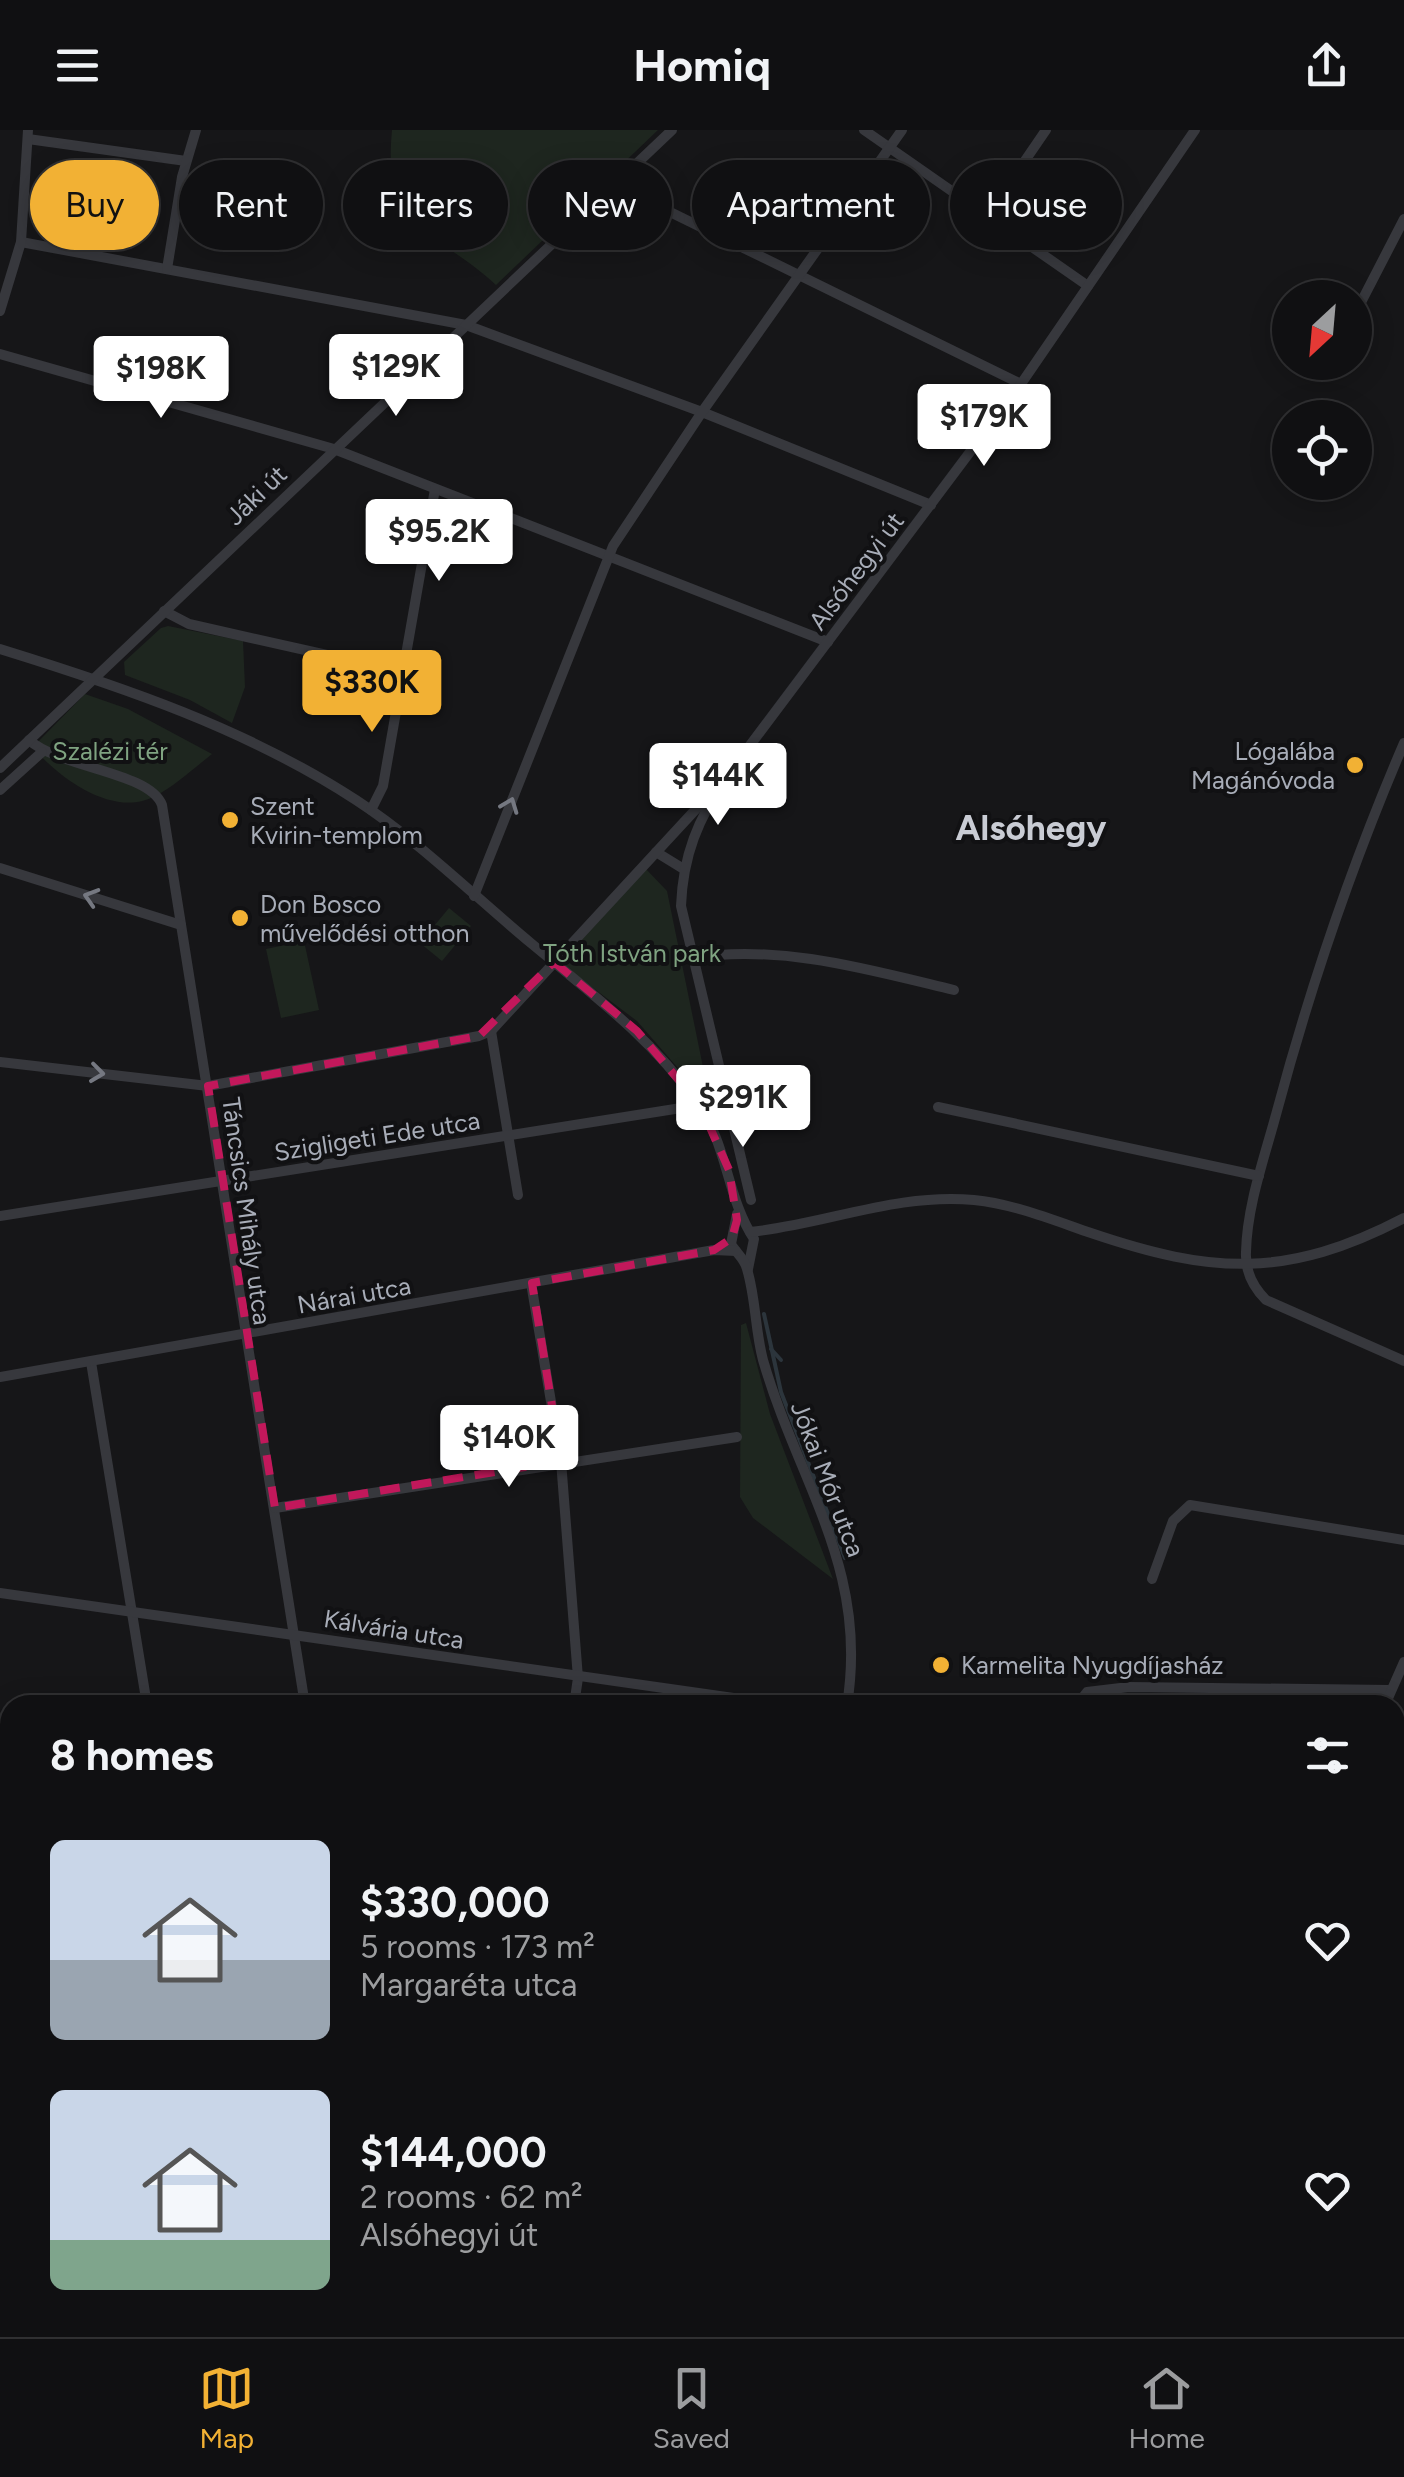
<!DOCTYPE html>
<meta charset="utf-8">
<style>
:root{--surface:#101012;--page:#1e1e20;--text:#f1f3f6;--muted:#9c9d9f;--line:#303032;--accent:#f2b134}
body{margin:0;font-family:Figtree,sans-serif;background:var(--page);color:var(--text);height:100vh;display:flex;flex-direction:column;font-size:38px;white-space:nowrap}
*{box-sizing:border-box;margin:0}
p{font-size:32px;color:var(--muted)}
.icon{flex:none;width:55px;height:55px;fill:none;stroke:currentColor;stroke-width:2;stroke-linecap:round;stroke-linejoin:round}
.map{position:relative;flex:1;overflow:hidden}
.drawer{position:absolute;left:0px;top:1565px;width:1405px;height:642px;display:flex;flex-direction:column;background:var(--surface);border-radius:30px 30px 0 0;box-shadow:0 5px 25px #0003,0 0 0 2px var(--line)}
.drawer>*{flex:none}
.guide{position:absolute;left:30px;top:30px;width:1345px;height:90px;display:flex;gap:20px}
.needle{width:65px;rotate:206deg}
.tools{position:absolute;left:1272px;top:150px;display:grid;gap:20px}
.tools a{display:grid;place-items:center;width:100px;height:100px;border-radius:50%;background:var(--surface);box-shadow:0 5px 25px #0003,0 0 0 2px var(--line);font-size:50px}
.price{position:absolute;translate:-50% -85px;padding:0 22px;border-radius:10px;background:#fff;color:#222;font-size:32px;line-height:65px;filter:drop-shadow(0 2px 5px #0008)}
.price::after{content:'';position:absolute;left:50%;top:60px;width:30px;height:22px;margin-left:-15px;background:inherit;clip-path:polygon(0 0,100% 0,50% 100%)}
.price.active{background:var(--accent);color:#111}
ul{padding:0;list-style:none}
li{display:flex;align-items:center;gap:30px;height:250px;padding:0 50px}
li span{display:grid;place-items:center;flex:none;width:280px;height:200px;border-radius:15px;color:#555}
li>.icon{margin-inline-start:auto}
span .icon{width:120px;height:120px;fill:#fffc;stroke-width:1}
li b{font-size:42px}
h2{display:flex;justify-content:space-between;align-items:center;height:120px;padding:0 50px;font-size:42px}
.pill{padding:0 35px;border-radius:45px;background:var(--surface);box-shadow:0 5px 25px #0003,0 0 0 2px var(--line);font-size:35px;line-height:90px}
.pill.active{background:var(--accent);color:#111}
header{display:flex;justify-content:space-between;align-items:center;height:130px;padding:0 50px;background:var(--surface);font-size:45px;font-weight:700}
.tabs{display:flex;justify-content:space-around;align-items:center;height:140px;border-top:2px solid var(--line);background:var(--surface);font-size:28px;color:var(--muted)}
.tabs a{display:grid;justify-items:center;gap:5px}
.tabs .active{color:var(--accent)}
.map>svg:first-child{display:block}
.green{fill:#1e261f}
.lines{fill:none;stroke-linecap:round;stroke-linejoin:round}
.stream{stroke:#2c353c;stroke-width:4}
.minor{stroke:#37383d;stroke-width:10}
.oneway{stroke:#757881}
.marked{fill:none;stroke:#c2185b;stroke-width:8;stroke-dasharray:20 12;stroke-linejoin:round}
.poi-dot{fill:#f2b134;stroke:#111113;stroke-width:4}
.labels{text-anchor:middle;stroke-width:8;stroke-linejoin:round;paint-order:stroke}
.street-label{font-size:25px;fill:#a8adb8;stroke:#111113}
.park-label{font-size:25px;fill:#7fa381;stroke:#111113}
.poi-label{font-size:25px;fill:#a8adb8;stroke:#111113;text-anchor:start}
.district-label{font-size:35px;font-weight:bold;fill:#c9ccd4;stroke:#111113}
</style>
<header><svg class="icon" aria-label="menu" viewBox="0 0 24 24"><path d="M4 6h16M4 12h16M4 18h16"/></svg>Homiq<svg class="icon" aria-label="share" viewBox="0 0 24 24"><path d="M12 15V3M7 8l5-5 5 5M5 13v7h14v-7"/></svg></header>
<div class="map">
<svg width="1404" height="2207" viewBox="0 0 1404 2207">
<rect width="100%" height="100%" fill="#161618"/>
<g class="green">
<path d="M392,0h266l-162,155c-65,-60 -114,-50 -104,-155z"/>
<polygon points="168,496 243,511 245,557 232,593 190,570 125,545 124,532 161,498"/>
<path d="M85,564l43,15 84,45c-18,14 -37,32 -57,42 -41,23 -98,-19 -122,-49z"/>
<polygon points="644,737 667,761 711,976 637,891 560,833"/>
<polygon points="449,778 471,796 442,831 420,813"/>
<polygon points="304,811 319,880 281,888 266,819"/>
<polygon points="746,1193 770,1284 833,1449 753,1388 740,1367 741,1195"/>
<polygon points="1404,1752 1404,2016 1395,2015 1395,1792"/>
</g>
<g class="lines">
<g class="stream">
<polyline points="764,1184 781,1262 845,1428"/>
<polyline points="771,1219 781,1230"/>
</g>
<g class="minor">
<polyline points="864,0 1088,156"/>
<polyline points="28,9 186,31"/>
<polyline points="615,55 1021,254"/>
<polyline points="987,86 1046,0"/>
<polyline points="21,112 466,195 702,282 931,375"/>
<polyline points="167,139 182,47 196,0"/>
<polyline points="0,181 21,112 28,0"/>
<polyline points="1355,184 1404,89"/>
<polyline points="0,224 334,319 828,512"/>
<polyline points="1316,245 1324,232"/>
<polyline points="164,481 189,494 403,542"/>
<path d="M0,519c123,38 247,80 356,151 63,41 118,96 176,144 60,50 118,93 164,157 32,42 30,96 58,138l-6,30"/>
<path d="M29,610c31,28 121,32 133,65l143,900"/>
<path d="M1404,613c-52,121 -93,241 -127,368 -12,45 -30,94 -31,141 -1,19 7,35 20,48l138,61"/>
<polyline points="0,638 672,0"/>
<polyline points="0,660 42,622"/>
<polyline points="371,680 383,656 435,359"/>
<polyline points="656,722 682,738"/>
<polyline points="0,738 181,795"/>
<polyline points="474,766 613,416 702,282 902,0"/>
<path d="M691,828c90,-14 176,11 263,32"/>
<polyline points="491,901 518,1065"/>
<polyline points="0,932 208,956 479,906 491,901 709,665"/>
<polyline points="938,977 1259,1046"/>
<path d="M751,1070l-70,-294c2,-51 17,-87 46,-130l294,-392 174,-254"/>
<path d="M737,1084l-6,30c5,9 14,15 16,25 9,30 8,61 16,91 36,124 106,209 84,345"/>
<polyline points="0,1086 700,975"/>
<path d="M750,1102c77,-8 145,-39 224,-32 40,4 79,20 117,33 121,41 196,46 313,-15"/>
<polyline points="531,1153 561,1331 578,1548 574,1575"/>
<polyline points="91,1232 147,1575"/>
<polyline points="0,1247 714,1120 736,1121"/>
<polyline points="275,1378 737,1307"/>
<polyline points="1152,1449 1173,1391 1190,1375 1404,1410"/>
<polyline points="0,1463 782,1575"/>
<polyline points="1077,1575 1087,1562 1129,1557 1390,1560"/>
<polyline points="1385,1575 1404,1532"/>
<polyline points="0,1710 10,1709"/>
<polyline points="1395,2016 1404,2015"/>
<polyline points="0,2163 10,2166"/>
<polyline points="110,2198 140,2207"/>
<polyline points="153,2207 154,2198"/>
<polyline points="308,2207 309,2198"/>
<polyline points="483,2207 485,2198"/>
<polyline points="614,2207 615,2198"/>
<polyline points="750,2207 751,2198"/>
<polyline points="1308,2207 1309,2198"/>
</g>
</g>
<defs><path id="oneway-chevron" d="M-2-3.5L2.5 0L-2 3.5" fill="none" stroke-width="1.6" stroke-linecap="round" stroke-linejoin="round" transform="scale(2.5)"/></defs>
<g class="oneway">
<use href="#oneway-chevron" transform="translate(510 675) rotate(-69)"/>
<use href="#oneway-chevron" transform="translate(91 767) rotate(-163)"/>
<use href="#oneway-chevron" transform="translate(97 943) rotate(7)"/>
</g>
<path class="marked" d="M554,832l83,69 63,74 29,65 8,50 -5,18 -18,12 -182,33 29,178 -286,47 -67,-422 271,-50z"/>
<g class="poi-dot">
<circle cx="1355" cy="635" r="10"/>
<circle cx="230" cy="690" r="10"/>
<circle cx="240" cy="788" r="10"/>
<circle cx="941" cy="1535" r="10"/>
</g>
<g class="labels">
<g class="street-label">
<text transform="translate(256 365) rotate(-44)" y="9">Jáki út</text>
<text transform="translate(856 441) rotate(-53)" y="9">Alsóhegyi út</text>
<text transform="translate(377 1006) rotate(-9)" y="9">Szigligeti Ede utca</text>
<text transform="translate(247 1081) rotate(82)" y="9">Táncsics Mihály utca</text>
<text transform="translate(354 1165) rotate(-10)" y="9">Nárai utca</text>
<text transform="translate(828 1349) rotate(69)" y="9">Jókai Mór utca</text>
<text transform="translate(394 1499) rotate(9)" y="9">Kálvária utca</text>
</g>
<g class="park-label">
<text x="110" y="630">Szalézi tér</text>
<text x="632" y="832">Tóth István park</text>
</g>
<g class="poi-label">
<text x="1335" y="630" text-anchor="end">Lógalába<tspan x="1335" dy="29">Magánóvoda</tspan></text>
<text x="250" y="685">Szent<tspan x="250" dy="29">Kvirin-templom</tspan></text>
<text x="260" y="783">Don Bosco<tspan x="260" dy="29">művelődési otthon</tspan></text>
<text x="961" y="1544">Karmelita Nyugdíjasház</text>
</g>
<g class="district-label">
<text x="1031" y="710">Alsóhegy</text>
</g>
</g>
</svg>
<div class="tools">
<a><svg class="needle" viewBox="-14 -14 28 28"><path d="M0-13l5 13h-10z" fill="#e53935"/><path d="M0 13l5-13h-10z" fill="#9c9d9f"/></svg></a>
<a><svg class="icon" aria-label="locate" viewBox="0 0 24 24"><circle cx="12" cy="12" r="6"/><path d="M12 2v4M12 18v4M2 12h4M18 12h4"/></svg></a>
</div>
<b class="price" style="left:396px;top:289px">$129K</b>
<b class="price" style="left:161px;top:291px">$198K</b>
<b class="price" style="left:984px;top:339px">$179K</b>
<b class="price" style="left:439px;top:454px">$95.2K</b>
<b class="price active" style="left:372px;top:605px">$330K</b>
<b class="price" style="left:718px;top:698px">$144K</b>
<b class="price" style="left:743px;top:1020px">$291K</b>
<b class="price" style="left:509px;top:1360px">$140K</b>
<div class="guide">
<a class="pill active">Buy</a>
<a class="pill">Rent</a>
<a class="pill">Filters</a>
<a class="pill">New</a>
<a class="pill">Apartment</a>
<a class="pill">House</a>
</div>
<section class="drawer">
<h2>8 homes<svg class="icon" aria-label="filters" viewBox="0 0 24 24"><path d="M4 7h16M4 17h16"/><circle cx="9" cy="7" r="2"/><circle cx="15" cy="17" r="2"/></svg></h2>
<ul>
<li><span style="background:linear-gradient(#c9d6e8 60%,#9aa5b1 0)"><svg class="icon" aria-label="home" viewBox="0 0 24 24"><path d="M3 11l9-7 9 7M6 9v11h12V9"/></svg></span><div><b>$330,000</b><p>5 rooms · 173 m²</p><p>Margaréta utca</p></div><svg class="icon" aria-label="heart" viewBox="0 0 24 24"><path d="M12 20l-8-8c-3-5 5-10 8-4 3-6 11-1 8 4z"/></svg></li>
<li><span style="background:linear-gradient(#c9d6e8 75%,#7fa58c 0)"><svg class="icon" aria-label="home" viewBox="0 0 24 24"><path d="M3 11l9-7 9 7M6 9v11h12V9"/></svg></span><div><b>$144,000</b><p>2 rooms · 62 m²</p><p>Alsóhegyi út</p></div><svg class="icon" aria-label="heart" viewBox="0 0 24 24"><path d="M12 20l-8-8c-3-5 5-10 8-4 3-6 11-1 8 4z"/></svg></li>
</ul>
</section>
</div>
<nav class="tabs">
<a class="active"><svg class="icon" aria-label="map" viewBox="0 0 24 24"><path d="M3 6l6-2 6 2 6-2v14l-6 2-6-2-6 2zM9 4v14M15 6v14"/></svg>Map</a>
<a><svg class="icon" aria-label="saved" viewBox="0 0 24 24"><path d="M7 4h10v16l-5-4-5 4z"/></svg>Saved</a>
<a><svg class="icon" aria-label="home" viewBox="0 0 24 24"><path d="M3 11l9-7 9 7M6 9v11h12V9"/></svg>Home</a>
</nav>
